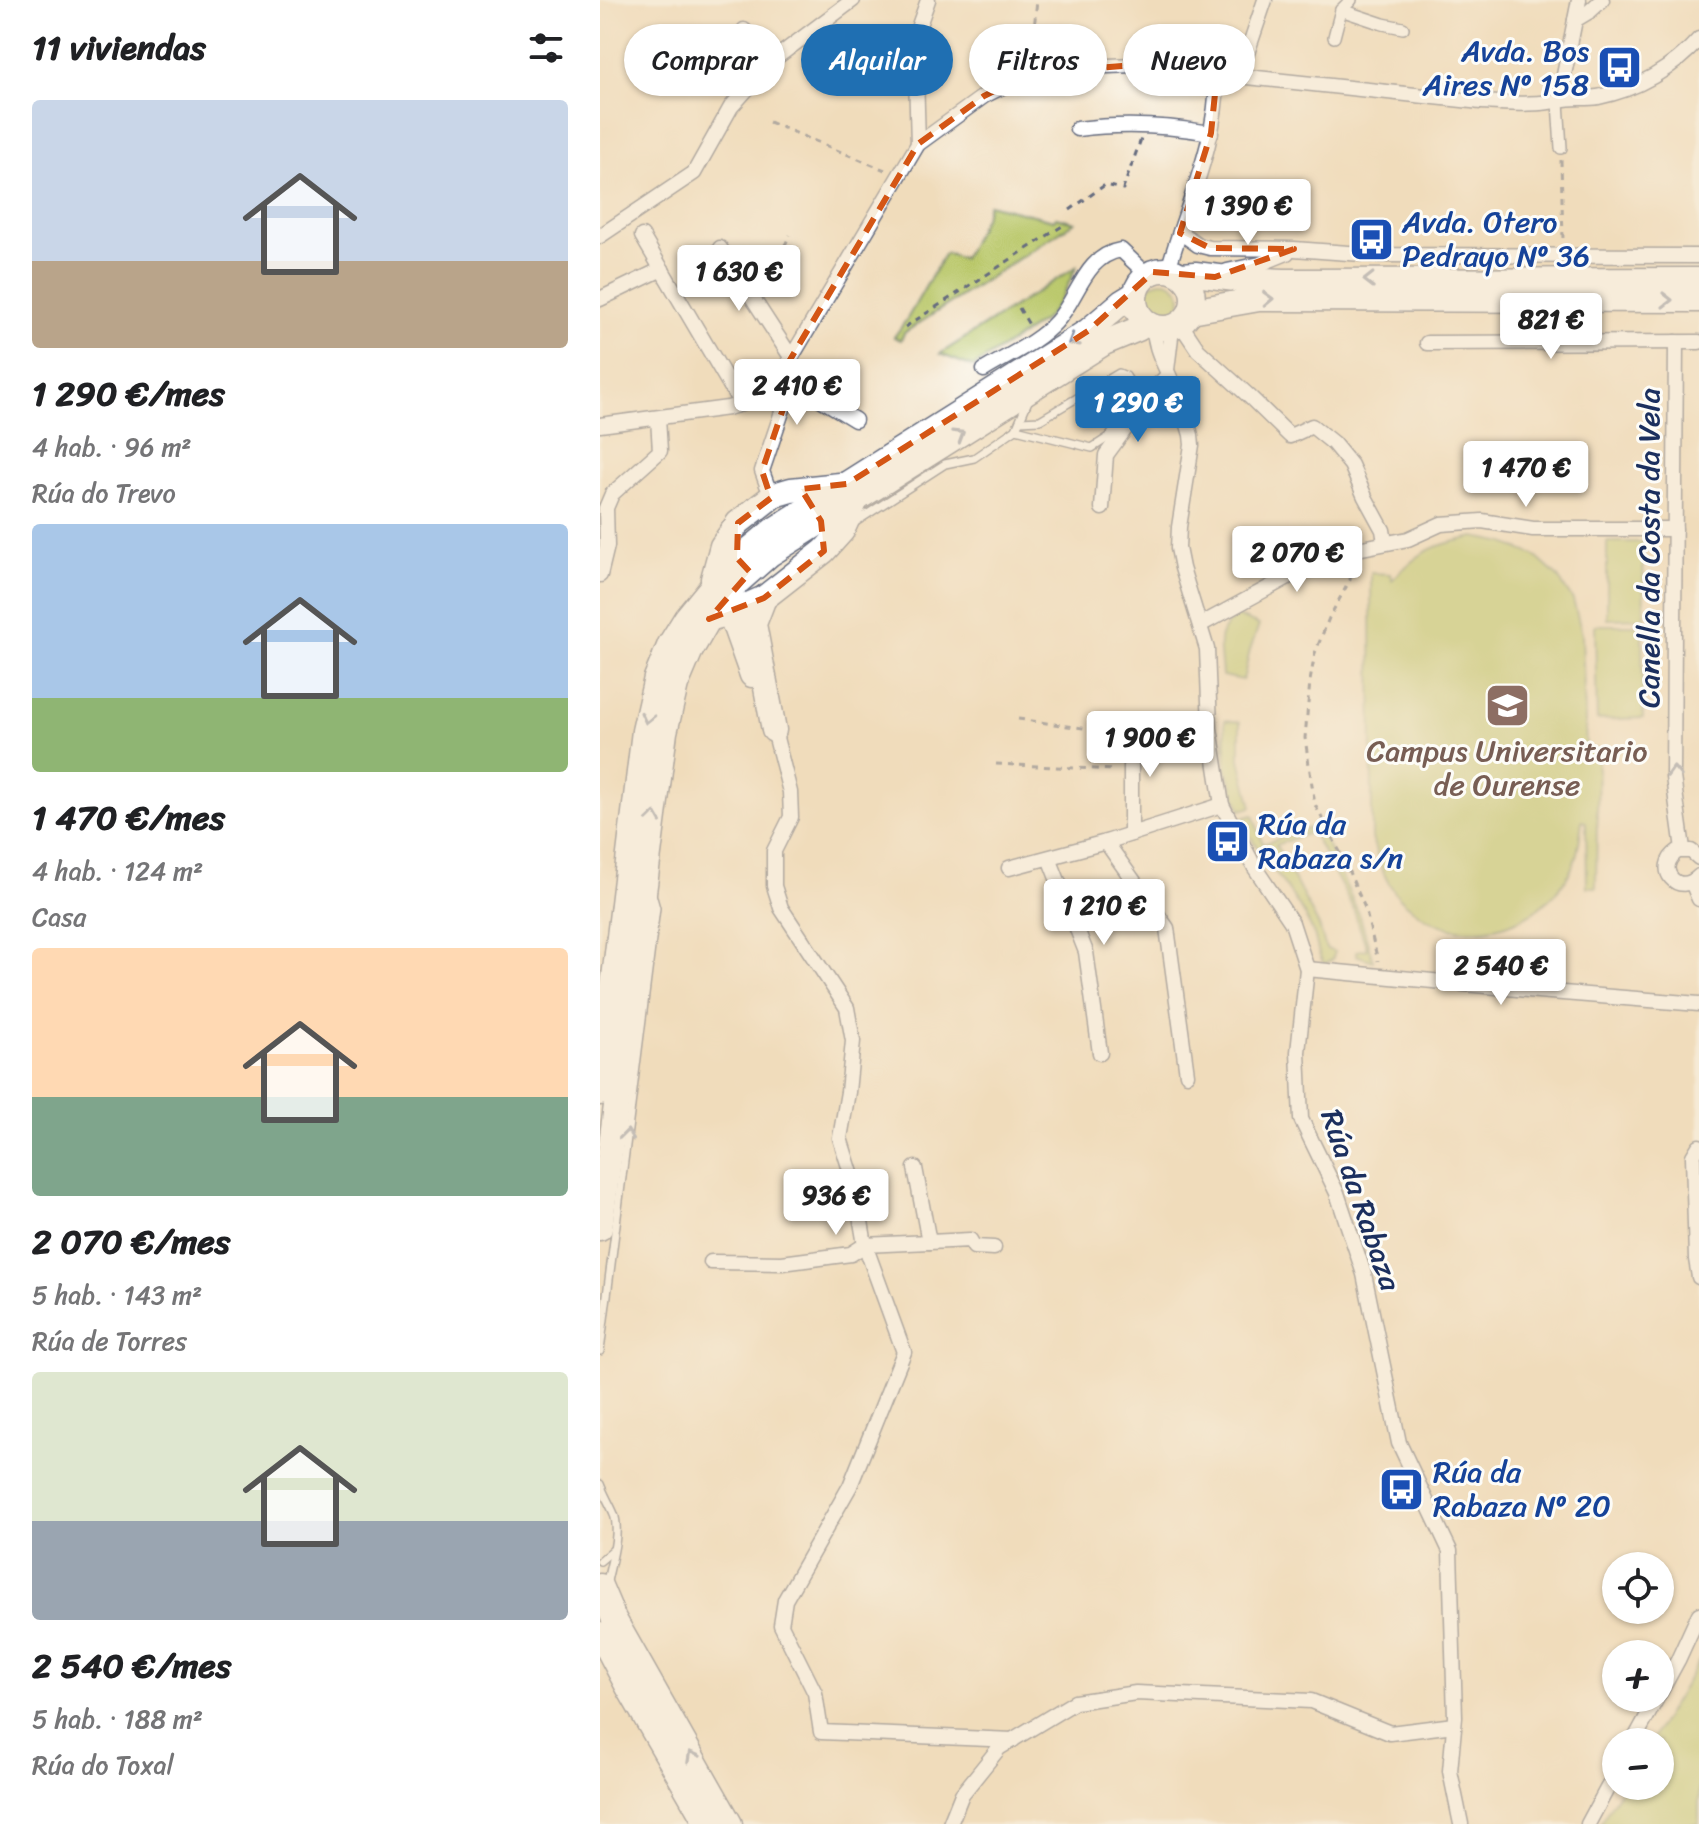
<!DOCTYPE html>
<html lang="es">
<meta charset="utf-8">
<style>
:root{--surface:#fff;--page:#f2f2f2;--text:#202124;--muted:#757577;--accent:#1f6fb2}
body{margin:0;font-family:Sriracha,sans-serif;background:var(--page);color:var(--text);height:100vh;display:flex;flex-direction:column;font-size:30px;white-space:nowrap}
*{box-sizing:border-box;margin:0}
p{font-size:26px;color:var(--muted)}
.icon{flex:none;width:44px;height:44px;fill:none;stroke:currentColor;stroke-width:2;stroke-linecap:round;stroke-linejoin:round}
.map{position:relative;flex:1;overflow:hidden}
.drawer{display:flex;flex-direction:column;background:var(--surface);width:600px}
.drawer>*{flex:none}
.banner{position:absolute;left:24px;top:24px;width:760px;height:72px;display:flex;gap:16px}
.fabs{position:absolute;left:1002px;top:1552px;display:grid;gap:16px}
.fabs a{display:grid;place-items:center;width:72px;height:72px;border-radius:50%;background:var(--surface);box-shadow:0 2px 6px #0004;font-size:40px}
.price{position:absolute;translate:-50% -68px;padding:0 18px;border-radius:8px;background:#fff;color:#222;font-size:26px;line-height:52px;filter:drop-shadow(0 2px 4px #0008)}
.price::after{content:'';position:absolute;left:50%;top:48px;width:24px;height:18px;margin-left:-12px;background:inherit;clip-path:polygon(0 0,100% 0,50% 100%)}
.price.current{background:var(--accent);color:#fff}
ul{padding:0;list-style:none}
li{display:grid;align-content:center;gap:16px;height:424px;padding:0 32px}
li span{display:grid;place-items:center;height:248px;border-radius:8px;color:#555}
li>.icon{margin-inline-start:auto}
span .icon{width:144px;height:144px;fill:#fffc;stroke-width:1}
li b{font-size:34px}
h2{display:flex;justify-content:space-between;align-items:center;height:96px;padding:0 32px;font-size:34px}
.tag{padding:0 28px;border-radius:36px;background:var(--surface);box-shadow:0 2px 6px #0004;font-size:28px;line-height:72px}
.tag.current{background:var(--accent);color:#fff}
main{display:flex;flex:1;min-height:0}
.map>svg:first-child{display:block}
.green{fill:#b9c769;stroke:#6a7b64;stroke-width:2}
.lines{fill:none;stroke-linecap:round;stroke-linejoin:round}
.service-casing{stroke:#666c7f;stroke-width:10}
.pedestrian-casing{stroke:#666c7f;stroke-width:14}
.minor-casing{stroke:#666c7f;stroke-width:17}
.primary-casing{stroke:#666c7f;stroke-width:27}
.path{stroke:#666c7f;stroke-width:3;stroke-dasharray:6 6;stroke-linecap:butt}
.service{stroke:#fff;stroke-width:7}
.pedestrian{stroke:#fff;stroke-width:11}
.minor{stroke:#fff;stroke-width:14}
.primary{stroke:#fff;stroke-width:24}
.oneway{stroke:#8d97ae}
.marked{fill:none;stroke:#d45514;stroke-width:6;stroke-dasharray:16 10;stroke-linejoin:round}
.labels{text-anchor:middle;stroke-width:6;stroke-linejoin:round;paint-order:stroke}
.transit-label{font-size:30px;fill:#164399;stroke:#fdfcf7;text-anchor:start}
.street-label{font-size:30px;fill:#1b2f5e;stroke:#fdfcf7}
.education-label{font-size:30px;fill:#785e54;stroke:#fdfcf7}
</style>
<main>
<section class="drawer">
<h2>11 viviendas<svg class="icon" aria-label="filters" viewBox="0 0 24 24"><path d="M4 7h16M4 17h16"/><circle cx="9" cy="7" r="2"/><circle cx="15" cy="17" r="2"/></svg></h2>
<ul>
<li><span style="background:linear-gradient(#c9d6e8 65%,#b9a48a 0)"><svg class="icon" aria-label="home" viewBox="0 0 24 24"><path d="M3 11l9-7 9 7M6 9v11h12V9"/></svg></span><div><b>1 290 €/mes</b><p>4 hab. · 96 m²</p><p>Rúa do Trevo</p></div></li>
<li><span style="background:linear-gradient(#a9c7e8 70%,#8fb573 0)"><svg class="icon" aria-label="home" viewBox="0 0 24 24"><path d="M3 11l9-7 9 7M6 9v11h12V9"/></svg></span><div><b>1 470 €/mes</b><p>4 hab. · 124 m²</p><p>Casa</p></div></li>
<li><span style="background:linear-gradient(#ffd9b3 60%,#7fa58c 0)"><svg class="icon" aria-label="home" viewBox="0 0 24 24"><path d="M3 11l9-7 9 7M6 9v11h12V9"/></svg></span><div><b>2 070 €/mes</b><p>5 hab. · 143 m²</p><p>Rúa de Torres</p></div></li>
<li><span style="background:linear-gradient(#dfe7d0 60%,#9aa5b1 0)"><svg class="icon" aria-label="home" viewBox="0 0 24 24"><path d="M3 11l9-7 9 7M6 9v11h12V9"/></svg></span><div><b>2 540 €/mes</b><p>5 hab. · 188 m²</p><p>Rúa do Toxal</p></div></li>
</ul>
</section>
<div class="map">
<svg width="1099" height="1824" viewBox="0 0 1099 1824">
<rect width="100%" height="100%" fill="#fdfcf7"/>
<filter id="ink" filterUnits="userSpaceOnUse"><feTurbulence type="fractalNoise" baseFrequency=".0125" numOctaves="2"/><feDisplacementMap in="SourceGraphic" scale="16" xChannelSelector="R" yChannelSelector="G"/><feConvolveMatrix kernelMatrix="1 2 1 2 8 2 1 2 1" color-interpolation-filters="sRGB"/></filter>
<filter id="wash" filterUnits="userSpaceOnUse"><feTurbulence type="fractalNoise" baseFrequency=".006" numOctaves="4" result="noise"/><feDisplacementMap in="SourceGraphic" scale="32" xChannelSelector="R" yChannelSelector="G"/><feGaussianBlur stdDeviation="1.8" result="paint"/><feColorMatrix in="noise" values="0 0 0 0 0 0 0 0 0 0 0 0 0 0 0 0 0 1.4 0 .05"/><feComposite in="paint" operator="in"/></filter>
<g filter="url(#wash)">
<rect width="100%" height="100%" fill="#f0dcbb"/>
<g class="green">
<polygon points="388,204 454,220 456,217 475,222 304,333 301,340 294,337 307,319 345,253 363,259 385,216"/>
<path d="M476,267c-9,21 -17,39 -33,54l-70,46 -33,-13z"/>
<circle cx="563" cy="299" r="18"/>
<path d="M875,537l30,6 29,12 23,21 16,24 9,34 4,114 12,1 -2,138h-9l-1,-65 -4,-1c-2,13 -3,30 -8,42 -19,48 -77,78 -127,64 -15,-4 -30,-14 -42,-24 -19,-16 -27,-42 -33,-65l-1,-265 20,1 1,6c30,-31 41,-35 83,-43z"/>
<polygon points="1007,542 1043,542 1044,618 1007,619"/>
<path d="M637,616l22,9 -9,25 -7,30 -21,-4c-1,-27 -10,-43 15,-60z"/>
<polygon points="995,625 1042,625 1043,718 997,720"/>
<polygon points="625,720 640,722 640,759 652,807 641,810 626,768"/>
<path d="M653,815l10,29 55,-19 42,91 13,45 -17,-6v-4l11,-2 -14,-41 -41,-76 -36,13 43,81 7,23 9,3 -3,8 -8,4c-7,-9 -6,-19 -10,-29 -17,-43 -55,-75 -73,-117z"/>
<polygon points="1099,1661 1099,1824 1000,1824 1023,1786 1060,1786 1060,1742 1050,1742"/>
</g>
</g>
<g filter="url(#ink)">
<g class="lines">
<defs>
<g id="service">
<polyline points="416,429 492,448 509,437 535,403 537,394 526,376 519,373 440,420 420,421"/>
<polyline points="254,523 345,464 374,458 416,429 428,401"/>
<polyline points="0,1351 56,908 52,894"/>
<path d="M0,1484c4,11 10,20 14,30 7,19 -4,51 -8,72"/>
<polyline points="0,1561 13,1550"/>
</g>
<g id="pedestrian">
<polyline points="741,10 783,24 803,28"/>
<polyline points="734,37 741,10 751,0"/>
<polyline points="958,102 961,148"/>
</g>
<g id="minor">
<polyline points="975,20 990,11 1002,0"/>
<polyline points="144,30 173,60"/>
<polyline points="636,77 643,65 665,0"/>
<polyline points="959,100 979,0"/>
<path d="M477,129c46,-6 88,-4 134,4"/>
<polyline points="318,144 315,40 317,31 328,0"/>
<polyline points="580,232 598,245 610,248 694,249 776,255 1099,256"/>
<polyline points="0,236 94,173 131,107 173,60 253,0"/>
<polyline points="42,236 141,404"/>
<polyline points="120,248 191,357"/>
<path d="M568,270c18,-64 50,-128 49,-196"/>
<polyline points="627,271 660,264 687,253"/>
<polyline points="0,299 62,269"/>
<polyline points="580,323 598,350 650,397 690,436 712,426 733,443 751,465 765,497 783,530 785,542"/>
<path d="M554,326c0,16 5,28 12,43 10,20 19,44 25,66l1,10 -13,82 -1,21 4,20 25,81 3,79 12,77 33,63 37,55 15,46 -9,83 3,67 36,74 27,81 35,169 51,108 5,166 -5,54 11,53"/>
<polyline points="1076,342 1073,777 1083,849"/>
<polyline points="827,343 1099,342"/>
<path d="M384,370c24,-15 53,-27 72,-48 22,-23 28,-66 65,-72l18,17 7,9"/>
<polyline points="567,370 571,337 570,327"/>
<polyline points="181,375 255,420"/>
<path d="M0,425l128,-17 13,-4 40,-29 137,-231 66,-48 46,-23 23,-5 82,-3 346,37c26,1 55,4 79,-2 12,-3 26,-1 38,-3 38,-7 76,-29 101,-58"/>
<polyline points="174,495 167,485 162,471 187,397 181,375"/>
<polyline points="502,508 506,455 556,387 568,375"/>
<polyline points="0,575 7,546 6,508 12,494 60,451 58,418"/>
<polyline points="600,625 714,563 752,550 808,539 841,524 882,521 933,529 1075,529"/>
<polyline points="174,730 190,792 191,817 174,851 174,886 181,908 247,1008 253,1041 248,1092 240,1138 255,1186 265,1245 304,1352 250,1486 185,1600 181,1625 215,1693 221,1732 413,1740"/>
<polyline points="523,733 531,755 531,834"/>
<polyline points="506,842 567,928 587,1074"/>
<polyline points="449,858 486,952 500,1053"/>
<path d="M1099,858l-8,-7h-13c-25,17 0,47 21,25"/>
<polyline points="409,868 506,842 622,805"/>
<polyline points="1092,882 1099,899"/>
<polyline points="707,969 938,991 1099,1004"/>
<polyline points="1099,1146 1093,1156 1096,1259 1099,1277"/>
<polyline points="329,1242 370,1240 374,1247 394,1248"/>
<polyline points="111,1262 182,1263 251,1254 265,1245 329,1242 315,1168"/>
<polyline points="1060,1693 1078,1660 1099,1614"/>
<polyline points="1033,1742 1057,1698"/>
<polyline points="350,1824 362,1794 399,1748 475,1702 536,1693 711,1701 790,1733 854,1725"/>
<polyline points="988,1824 1016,1772"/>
</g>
<g id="primary">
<circle cx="564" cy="299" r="29"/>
<polyline points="581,275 595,274 635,279 684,281 1099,280"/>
<polyline points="591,311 659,299 1099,300"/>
<polyline points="113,579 122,546 138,523 174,495 191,490 240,485"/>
<polyline points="164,598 154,624 174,730"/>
<polyline points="130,613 152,675"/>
<polyline points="109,619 130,613 164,598 224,551 242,531 257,498"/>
<polyline points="0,1093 44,731 56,678 70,644 86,618 127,568 172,531 488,331 522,302 535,294"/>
<polyline points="0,1228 65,732 76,685 90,652 109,619 137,583 170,554 472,363 504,343 538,329 547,323"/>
<polyline points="0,1586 14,1619 130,1824"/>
<polyline points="0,1634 28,1687 107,1824"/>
</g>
</defs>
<use href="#service" class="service-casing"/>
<use href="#pedestrian" class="pedestrian-casing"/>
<use href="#minor" class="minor-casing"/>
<use href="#primary" class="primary-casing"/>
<g class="path">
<polyline points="431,58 437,0"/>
<polyline points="169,122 285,170"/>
<polyline points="961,160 963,240"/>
<polyline points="470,210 505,185 523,189 541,139"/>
<polyline points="163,289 190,235"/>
<polyline points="419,308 431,328"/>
<polyline points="305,327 464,225"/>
<polyline points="752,563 750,580 729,618 715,653 710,681 705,738 715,805 740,852 765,908 778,961"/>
<polyline points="418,719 511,732"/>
<polyline points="396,764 515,770"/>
</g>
<use href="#service" class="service"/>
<use href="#pedestrian" class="pedestrian"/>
<use href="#minor" class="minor"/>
<use href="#primary" class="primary"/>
</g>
<defs><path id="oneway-chevron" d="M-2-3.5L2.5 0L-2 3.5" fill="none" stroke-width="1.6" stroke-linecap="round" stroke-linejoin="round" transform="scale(2)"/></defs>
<g class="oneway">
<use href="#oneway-chevron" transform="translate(769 280) rotate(179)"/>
<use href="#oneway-chevron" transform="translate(668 299) rotate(-2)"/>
<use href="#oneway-chevron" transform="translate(1067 300)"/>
<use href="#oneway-chevron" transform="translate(473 341) rotate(148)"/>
<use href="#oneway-chevron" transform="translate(359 435) rotate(-32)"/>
<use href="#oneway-chevron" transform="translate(47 718) rotate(103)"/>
<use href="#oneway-chevron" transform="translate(1074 772) rotate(-92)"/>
<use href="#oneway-chevron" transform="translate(54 817) rotate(-82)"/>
<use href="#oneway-chevron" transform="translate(27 1135) rotate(-83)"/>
<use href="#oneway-chevron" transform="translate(92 1756) rotate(-119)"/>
</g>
</g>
<path d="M0 0H1099V1824H0ZM535,65l82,9 -6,59 -31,100 30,15 84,1 -79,28 -62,-5 -65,59 -241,153 -46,5 20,32 3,30 -60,47 -55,21 41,-47 -13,-14 1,-35 33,-25 -9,-27 25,-74 -6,-22 137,-231 66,-48 46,-23z" fill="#f0dcbb" fill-opacity=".55" fill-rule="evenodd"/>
<path class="marked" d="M535,65l82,9 -6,59 -31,100 30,15 84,1 -79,28 -62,-5 -65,59 -241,153 -46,5 20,32 3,30 -60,47 -55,21 41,-47 -13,-14 1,-35 33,-25 -9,-27 25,-74 -6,-22 137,-231 66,-48 46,-23z"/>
<defs>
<symbol id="bus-square" viewBox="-11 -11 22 22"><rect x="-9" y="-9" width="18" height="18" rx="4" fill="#1a4fb4" stroke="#fdfcf7"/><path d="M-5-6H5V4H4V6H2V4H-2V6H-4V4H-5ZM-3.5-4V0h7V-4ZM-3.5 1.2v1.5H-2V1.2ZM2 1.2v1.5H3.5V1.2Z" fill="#fff"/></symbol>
<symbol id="university-square" viewBox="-11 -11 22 22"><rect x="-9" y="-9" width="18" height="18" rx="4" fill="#8d6e63" stroke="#fdfcf7"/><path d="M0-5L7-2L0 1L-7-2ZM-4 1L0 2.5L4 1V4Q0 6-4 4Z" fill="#fff"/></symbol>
</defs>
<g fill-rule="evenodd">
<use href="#bus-square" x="994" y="42" width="51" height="51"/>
<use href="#bus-square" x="746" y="214" width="51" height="51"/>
<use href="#university-square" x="882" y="680" width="51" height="51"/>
<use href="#bus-square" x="602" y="816" width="51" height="51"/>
<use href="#bus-square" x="776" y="1464" width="51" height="51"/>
</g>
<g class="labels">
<g class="transit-label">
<text x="989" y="61" text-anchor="end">Avda. Bos<tspan x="989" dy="34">Aires Nº 158</tspan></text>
<text x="802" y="232">Avda. Otero<tspan x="802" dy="34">Pedrayo Nº 36</tspan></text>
<text x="658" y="834">Rúa da<tspan x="658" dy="34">Rabaza s/n</tspan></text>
<text x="833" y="1482">Rúa da<tspan x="833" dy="34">Rabaza Nº 20</tspan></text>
</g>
<g class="street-label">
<text transform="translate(1049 548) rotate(-90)" y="10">Canella da Costa da Vela</text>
<text transform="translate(761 1200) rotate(71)" y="10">Rúa da Rabaza</text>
</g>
<g class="education-label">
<text x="907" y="761">Campus Universitario<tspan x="907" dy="34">de Ourense</tspan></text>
</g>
</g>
</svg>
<div class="fabs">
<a><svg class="icon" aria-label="locate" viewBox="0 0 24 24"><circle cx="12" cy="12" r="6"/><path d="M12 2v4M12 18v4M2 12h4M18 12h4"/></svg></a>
<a>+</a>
<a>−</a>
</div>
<b class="price" style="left:648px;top:247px">1 390 €</b>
<b class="price" style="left:139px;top:313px">1 630 €</b>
<b class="price" style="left:951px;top:361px">821 €</b>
<b class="price" style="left:197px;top:427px">2 410 €</b>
<b class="price current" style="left:538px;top:444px">1 290 €</b>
<b class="price" style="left:926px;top:509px">1 470 €</b>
<b class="price" style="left:697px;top:594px">2 070 €</b>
<b class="price" style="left:550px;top:779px">1 900 €</b>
<b class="price" style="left:504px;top:947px">1 210 €</b>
<b class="price" style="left:901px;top:1007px">2 540 €</b>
<b class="price" style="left:236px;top:1237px">936 €</b>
<div class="banner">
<a class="tag">Comprar</a>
<a class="tag current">Alquilar</a>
<a class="tag">Filtros</a>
<a class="tag">Nuevo</a>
</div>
</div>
</main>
